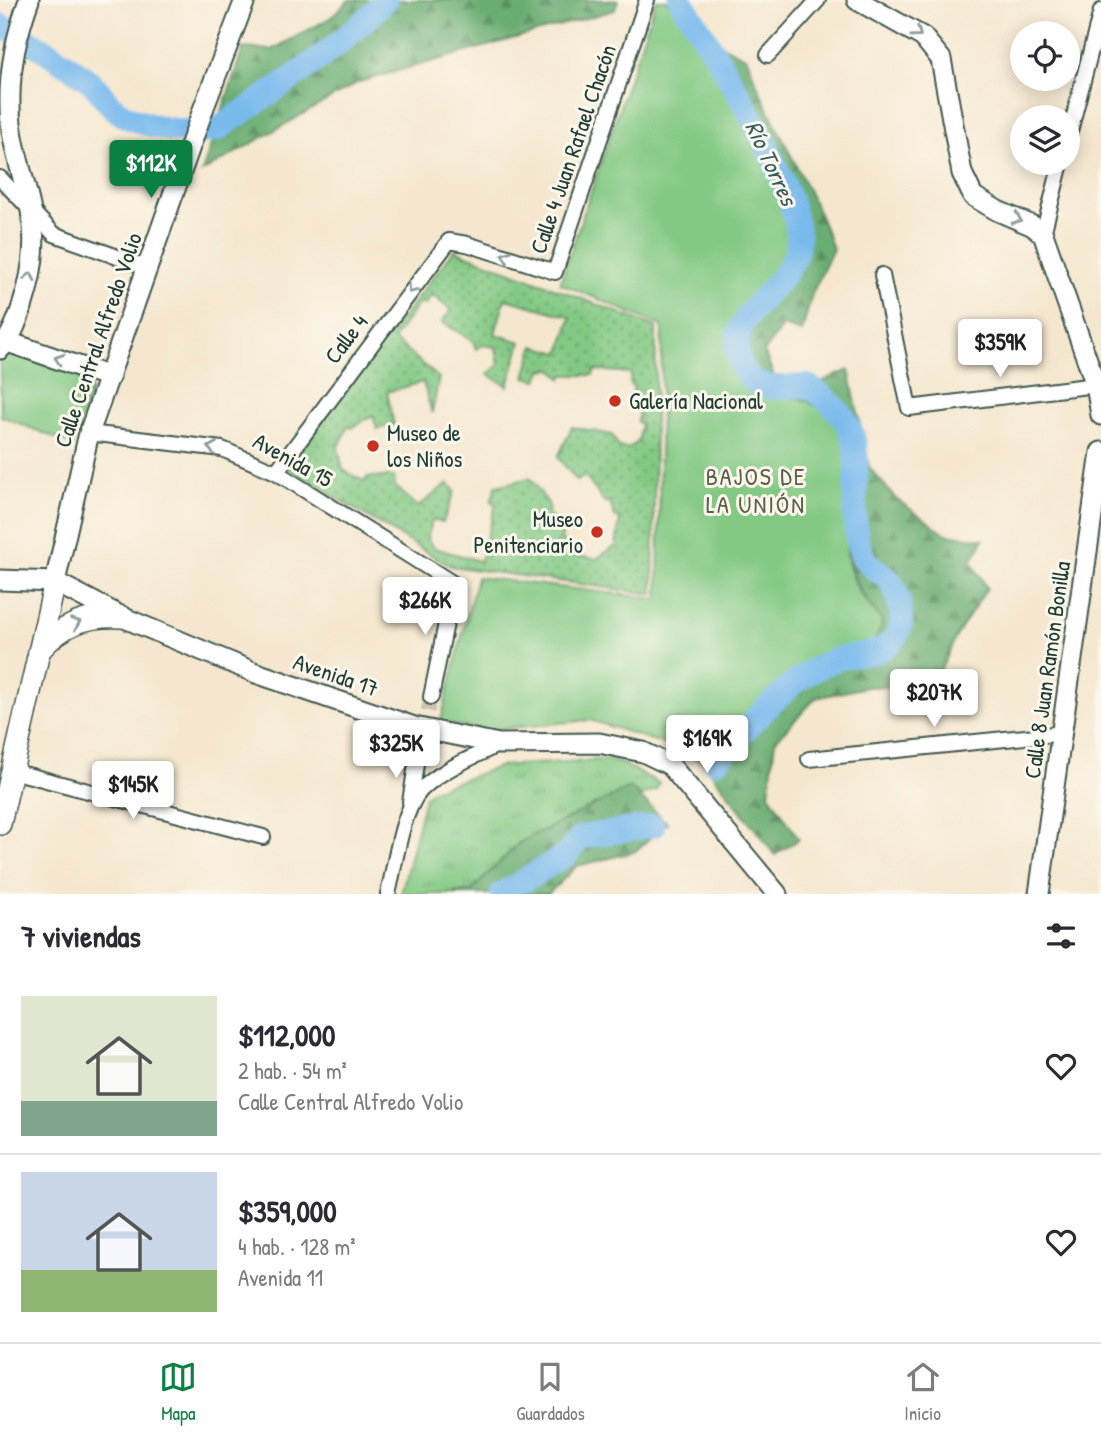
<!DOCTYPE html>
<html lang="es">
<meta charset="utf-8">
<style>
:root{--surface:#fff;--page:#f7f7f7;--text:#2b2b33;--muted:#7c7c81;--line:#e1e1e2;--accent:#0b8043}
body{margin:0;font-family:"Patrick Hand",sans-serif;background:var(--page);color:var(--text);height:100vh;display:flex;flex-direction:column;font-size:26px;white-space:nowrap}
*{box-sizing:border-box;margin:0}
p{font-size:23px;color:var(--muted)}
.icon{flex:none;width:38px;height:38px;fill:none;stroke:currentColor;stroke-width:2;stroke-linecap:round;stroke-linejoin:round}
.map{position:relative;height:894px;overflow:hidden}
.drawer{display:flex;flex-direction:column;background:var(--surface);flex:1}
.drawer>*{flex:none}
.tools{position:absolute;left:1010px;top:21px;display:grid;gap:14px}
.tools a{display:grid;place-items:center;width:70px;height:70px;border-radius:50%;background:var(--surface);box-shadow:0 4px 18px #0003;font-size:35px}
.price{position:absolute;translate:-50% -60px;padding:0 16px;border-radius:7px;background:#fff;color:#222;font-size:23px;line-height:46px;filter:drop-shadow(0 2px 4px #0008)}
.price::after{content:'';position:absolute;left:50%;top:42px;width:21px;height:16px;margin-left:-10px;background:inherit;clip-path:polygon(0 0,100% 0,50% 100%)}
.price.selected{background:var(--accent);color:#fff}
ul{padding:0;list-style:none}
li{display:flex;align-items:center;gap:21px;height:175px;padding:0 21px}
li+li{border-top:2px solid var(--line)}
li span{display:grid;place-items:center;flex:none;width:196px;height:140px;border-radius:0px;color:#555}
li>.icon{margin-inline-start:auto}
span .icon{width:84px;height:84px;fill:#fffc;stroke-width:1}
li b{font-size:30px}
h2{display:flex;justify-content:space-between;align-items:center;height:84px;padding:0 21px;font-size:30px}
.menu{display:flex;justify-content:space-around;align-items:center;height:98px;border-top:2px solid var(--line);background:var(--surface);font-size:19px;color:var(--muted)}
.menu a{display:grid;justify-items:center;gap:4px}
.menu .selected{color:var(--accent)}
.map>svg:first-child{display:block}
.grass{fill:url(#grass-tufts);stroke:#51835c;stroke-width:2}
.forest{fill:url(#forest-firs);stroke:#447553;stroke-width:2}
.park{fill:#83c984;stroke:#51835c;stroke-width:2}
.garden{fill:url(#garden-dots);stroke:#51835c;stroke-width:2;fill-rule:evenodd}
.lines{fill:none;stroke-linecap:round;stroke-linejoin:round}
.river{stroke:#79baed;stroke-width:24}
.street-tunnel{stroke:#cac5b0;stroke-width:14;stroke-dasharray:14 7;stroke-linecap:butt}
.street-casing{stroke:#3f564b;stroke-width:18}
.secondary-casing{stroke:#3f564b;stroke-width:23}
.primary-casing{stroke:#3f564b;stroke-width:24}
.street{stroke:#fff;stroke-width:14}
.secondary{stroke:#fff;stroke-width:19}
.primary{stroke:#fff;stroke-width:21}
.oneway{stroke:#8f9e9a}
.poi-dot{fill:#c8321e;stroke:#fbf7ec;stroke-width:2.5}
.labels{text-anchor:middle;stroke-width:6;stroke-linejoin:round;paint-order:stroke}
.street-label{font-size:23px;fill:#1f3d34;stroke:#fbf7ec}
.poi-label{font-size:23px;fill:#1f3d34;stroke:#fbf7ec;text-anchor:start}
.water-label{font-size:24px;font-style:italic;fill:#365c62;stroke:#fbf7ec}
.neighbourhood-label{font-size:24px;letter-spacing:2px;fill:#5d5f4c;stroke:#fbf7ec}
</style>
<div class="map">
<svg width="1101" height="894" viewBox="0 0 1101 894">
<defs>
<pattern id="grass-tufts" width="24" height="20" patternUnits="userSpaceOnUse" patternTransform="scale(1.75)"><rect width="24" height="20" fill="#83c984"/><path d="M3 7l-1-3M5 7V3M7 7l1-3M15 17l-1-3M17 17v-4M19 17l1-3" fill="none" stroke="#6ba46d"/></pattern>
<pattern id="forest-firs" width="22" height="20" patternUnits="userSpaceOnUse" patternTransform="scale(1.75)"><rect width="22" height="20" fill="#6aad72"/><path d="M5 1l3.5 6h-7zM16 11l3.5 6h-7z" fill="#578e5e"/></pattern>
<pattern id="garden-dots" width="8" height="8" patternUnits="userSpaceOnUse" patternTransform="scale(1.75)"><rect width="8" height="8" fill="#83c984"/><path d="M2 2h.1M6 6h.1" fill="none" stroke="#6ba46d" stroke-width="1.8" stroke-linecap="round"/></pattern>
</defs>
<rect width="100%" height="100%" fill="#fbf7ec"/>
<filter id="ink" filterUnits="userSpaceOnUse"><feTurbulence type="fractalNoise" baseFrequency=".0143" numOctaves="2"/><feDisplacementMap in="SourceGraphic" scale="14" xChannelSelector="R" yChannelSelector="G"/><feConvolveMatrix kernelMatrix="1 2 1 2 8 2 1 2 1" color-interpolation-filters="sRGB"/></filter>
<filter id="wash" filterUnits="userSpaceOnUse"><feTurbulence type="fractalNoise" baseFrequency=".00686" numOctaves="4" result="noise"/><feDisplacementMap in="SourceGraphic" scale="28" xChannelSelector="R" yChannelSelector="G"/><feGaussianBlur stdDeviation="1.57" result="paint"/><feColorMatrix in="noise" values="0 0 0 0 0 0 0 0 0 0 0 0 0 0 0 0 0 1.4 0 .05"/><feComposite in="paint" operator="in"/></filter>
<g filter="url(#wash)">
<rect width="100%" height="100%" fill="#f5e7cf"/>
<polygon class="grass" points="613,759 659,783 656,790 566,827 483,894 401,894 425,797 433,790 501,766"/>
<g class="forest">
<polygon points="349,0 618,0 615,10 359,82 202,172 243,48 272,50 332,17"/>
<path d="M657,0h23l26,37 41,21c23,66 63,125 86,191l-21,45 -10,38 -19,-6 -19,25 13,33 14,11 58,-25 20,97 27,32 50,35 38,5 -13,22 16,27 -30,47 -24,51 -67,1 -50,11 -41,43 -6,53 30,45 -24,16 -72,-93 62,-64 49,-41 31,-7 25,-1 11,-29c-34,-44 -34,-57 -33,-112l-115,-48z"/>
<polygon points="630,787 667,823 634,852 577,866 548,894 446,894 472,890 520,842"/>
</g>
<g class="park">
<polygon points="656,0 666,0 680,15 750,131 790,217 789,246 781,270 734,321 726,355 738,379 753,392 802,399 829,411 848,442 847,560 858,591 881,620 881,628 870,649 845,650 814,657 765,698 703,762 671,746 590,720 488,730 440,723 477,577 658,599 662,326 560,283"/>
<polygon points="10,353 85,377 91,390 73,445 1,416 0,360"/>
</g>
<path class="garden" d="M454,250l202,77 -3,267 -203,-28 -164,-98zM432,295l19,15 -9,12 31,19 3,8 7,-4 13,2 3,18 -11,9 20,12 13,-44 -26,-8 10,-35 66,18 -11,36 -26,-7 -9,31 13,3 4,-10 11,-1 9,10 1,-4h30l2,-5 36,3 -1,12 4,1 -2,11 5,1 -2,11 4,2 -2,11 4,2 -3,18 -11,7 -8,-2 -7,-12 -40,-8 -14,30 19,24 8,-5 20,27 4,-2 6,16 5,2 -4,27 -20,13 -24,-4 2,-5 -14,-11 3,-4 -15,-22 1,-8 -19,-27 -34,8 -5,16 5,2 -16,57 -46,-13 -7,-9 5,-19 11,2 12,-31 -7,-8 -30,24 -23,-21 -1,-9h-27l-2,5 -22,-12 -6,-26 3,1 8,-19 4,2 21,-13 4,14 17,-4 -7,-33 36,-10 9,31 7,-35 -46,-39 27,-37 5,3z"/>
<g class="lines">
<g class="river">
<path d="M680,0c31,44 123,193 118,243 -4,47 -82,71 -56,124 15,29 41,18 66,19 61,40 47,66 47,130 1,16 1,31 11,45 5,7 15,11 21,17 12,11 18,40 11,55 -14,27 -43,18 -66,28 -43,16 -85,68 -117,101"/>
<path d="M0,25c31,16 60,34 88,55 10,7 16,19 26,28 19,18 79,29 104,21 59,-41 118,-77 168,-129"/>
<polyline points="502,894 566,855 581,837 653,826"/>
</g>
</g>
</g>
<g filter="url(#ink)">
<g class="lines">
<polyline class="street-tunnel" points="418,752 431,697"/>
<defs>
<g id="street">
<polyline points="768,55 818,0"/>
<polyline points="1068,139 1101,11"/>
<polyline points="0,178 54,234 148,268"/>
<polyline points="1043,234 1061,163"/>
<polyline points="882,275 909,408 1096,385"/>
<polyline points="89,433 222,449 276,472 454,584 431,697"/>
<polyline points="276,472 449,241 467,244 555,272 647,0"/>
<polyline points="809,759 1064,733"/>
<polyline points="12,771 263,837"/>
<polyline points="410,802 418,752"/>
<path d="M388,894c7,-28 13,-81 32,-103 20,-21 54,-34 79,-47"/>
</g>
<g id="secondary">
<polyline points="857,0 923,37 941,59 962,173 973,196 998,211 1033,226 1043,234 1096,385 1101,415"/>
<polyline points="8,342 110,377"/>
<path d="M0,349c11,-11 17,-27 22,-42 10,-30 15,-65 9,-96 -7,-35 -21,-69 -21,-105 -1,-35 7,-73 19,-106"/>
<polyline points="0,580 55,582 122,617 256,673 414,727 499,744 599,743 643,752 670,765 777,894"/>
<polyline points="55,582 89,433 204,107 245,0"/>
<polyline points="1039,894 1101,452"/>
</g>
<g id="primary">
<path d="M39,651c24,-27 47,-36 83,-34"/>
<polyline points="0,824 55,582"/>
</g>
</defs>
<use href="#street" class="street-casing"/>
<use href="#secondary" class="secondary-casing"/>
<use href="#primary" class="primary-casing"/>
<use href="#street" class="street"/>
<use href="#secondary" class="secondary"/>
<use href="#primary" class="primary"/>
</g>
<defs><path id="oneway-chevron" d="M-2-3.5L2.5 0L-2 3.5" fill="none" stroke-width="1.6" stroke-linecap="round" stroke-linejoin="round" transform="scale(1.75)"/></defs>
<g class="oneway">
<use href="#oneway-chevron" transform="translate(917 33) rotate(35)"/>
<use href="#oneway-chevron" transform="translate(1017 219) rotate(22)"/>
<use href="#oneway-chevron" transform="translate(506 256) rotate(-162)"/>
<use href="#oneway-chevron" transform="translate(30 277) rotate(-79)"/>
<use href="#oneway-chevron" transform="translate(412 289) rotate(127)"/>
<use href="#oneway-chevron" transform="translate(59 359) rotate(-161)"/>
<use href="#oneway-chevron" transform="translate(212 448) rotate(-171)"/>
<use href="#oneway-chevron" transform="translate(76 623) rotate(-22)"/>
</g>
</g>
<g class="poi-dot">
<circle cx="615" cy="401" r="7"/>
<circle cx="373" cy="446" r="7"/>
<circle cx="597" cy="532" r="7"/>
</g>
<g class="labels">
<g class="street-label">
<text transform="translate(573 149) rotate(-71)" y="8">Calle 4 Juan Rafael Chacón</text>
<text transform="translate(346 339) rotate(-53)" y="8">Calle 4</text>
<text transform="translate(98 340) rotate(-71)" y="8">Calle Central Alfredo Volio</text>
<text transform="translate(293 460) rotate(29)" y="8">Avenida 15</text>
<text transform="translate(1047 670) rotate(-82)" y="8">Calle 8 Juan Ramón Bonilla</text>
<text transform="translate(336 675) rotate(19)" y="8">Avenida 17</text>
</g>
<g class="poi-label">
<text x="629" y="409">Galería Nacional</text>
<text x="387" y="441">Museo de<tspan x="387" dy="26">los Niños</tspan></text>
<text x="583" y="527" text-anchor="end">Museo<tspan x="583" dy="26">Penitenciario</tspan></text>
</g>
<g class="water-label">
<text transform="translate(771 163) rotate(65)" y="8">Río Torres</text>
</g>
<g class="neighbourhood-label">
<text x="756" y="485">BAJOS DE<tspan x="756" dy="28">LA UNIÓN</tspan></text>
</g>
</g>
</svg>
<div class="tools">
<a><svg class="icon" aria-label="locate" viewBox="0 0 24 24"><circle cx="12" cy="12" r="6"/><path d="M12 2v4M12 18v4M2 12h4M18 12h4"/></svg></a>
<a><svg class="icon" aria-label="layers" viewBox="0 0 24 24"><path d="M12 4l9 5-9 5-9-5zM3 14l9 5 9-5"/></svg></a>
</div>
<b class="price selected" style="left:151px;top:200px">$112K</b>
<b class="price" style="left:1000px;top:379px">$359K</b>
<b class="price" style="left:425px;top:637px">$266K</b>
<b class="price" style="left:934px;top:729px">$207K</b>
<b class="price" style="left:707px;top:775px">$169K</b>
<b class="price" style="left:396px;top:780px">$325K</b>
<b class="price" style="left:133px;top:821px">$145K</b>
</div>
<section class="drawer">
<h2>7 viviendas<svg class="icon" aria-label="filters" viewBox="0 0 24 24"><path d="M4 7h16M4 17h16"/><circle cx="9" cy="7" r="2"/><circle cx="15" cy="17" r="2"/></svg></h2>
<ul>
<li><span style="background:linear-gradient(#dfe7d0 75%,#7fa58c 0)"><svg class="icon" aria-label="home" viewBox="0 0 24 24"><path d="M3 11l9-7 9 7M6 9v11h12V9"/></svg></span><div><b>$112,000</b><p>2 hab. · 54 m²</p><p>Calle Central Alfredo Volio</p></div><svg class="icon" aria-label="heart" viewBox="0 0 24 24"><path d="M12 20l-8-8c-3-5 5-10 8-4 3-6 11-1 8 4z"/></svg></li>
<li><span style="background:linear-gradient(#c9d6e8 70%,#8fb573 0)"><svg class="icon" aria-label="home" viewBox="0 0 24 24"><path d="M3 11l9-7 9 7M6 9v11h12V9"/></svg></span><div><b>$359,000</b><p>4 hab. · 128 m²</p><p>Avenida 11</p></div><svg class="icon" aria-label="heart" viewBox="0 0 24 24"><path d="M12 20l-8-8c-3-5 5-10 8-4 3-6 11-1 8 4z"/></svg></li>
</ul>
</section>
<nav class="menu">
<a class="selected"><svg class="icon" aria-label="map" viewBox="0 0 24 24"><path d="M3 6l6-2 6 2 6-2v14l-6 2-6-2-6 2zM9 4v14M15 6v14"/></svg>Mapa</a>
<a><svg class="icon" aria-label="saved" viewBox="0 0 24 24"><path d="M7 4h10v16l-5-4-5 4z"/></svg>Guardados</a>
<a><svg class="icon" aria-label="home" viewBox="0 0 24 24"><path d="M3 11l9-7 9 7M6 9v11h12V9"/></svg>Inicio</a>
</nav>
